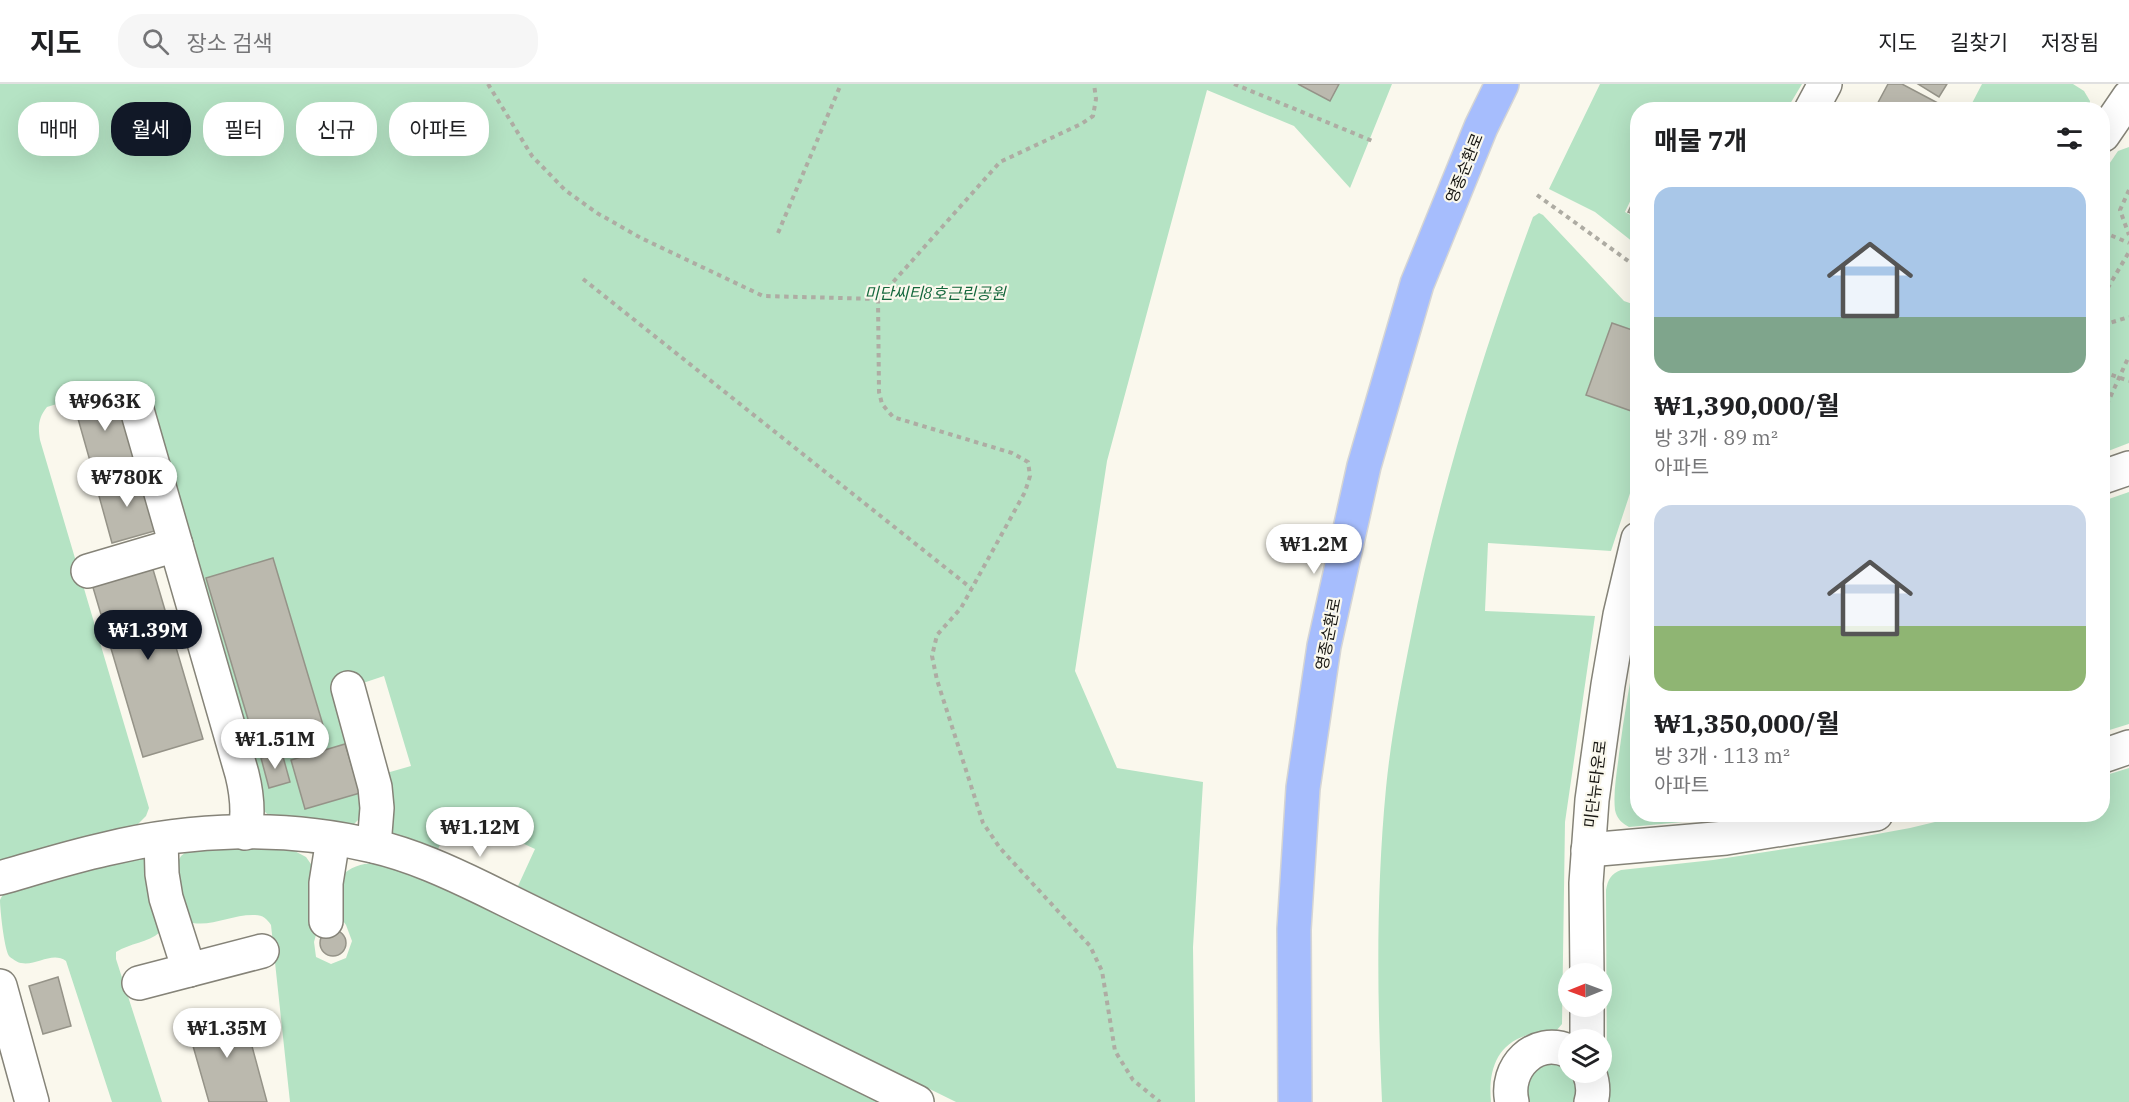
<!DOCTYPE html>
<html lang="ko">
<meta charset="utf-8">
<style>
:root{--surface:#fff;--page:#f6f6f6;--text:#202124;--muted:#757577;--line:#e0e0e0;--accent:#111827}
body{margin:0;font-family:"IBM Plex Serif","Noto Sans KR",serif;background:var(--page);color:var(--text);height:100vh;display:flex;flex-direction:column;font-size:22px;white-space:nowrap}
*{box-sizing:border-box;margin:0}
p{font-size:20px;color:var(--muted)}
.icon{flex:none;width:33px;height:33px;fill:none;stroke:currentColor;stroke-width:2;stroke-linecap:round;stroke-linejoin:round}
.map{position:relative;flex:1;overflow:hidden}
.sheet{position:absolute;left:1630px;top:18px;width:480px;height:720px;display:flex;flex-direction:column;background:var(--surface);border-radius:24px;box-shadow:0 6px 24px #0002}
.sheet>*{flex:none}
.banner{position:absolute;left:18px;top:18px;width:570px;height:54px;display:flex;gap:12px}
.needle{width:39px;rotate:269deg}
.buttons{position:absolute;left:1558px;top:879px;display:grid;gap:12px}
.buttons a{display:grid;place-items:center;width:54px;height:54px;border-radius:50%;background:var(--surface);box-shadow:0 6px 24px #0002;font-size:30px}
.price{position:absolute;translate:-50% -51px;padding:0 14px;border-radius:21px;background:#fff;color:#222;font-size:20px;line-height:39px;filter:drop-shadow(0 2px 3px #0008)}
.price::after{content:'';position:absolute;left:50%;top:36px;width:18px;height:14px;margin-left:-9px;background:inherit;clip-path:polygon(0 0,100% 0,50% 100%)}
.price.current{background:var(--accent);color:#fff}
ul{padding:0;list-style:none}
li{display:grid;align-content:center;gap:12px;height:318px;padding:0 24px}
li span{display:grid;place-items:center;height:186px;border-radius:18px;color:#555}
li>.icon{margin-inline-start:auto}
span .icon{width:108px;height:108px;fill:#fffc;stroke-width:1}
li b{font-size:26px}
h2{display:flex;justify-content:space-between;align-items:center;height:72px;padding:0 24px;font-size:26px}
.tag{padding:0 21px;border-radius:24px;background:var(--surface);box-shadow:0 6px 24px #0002;font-size:21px;line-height:54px}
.tag.current{background:var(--accent);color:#fff}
header{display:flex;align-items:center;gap:36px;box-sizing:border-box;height:84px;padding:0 30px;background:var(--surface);border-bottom:2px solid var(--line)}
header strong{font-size:28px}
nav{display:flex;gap:33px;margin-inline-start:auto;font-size:21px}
.search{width:420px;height:54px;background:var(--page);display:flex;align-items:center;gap:15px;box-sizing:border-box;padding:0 21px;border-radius:24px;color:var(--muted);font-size:22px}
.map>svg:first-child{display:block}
.green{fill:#b5e3c4}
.building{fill:#bbb9ae;stroke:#959388;stroke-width:1.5}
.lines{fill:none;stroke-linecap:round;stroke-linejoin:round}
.minor-casing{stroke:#858378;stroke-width:36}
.major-casing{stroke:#d5d5d4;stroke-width:36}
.path{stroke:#aeaca3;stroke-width:4;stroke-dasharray:4.5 4.5;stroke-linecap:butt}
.minor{stroke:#fff;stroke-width:33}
.major{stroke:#a6bdfd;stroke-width:33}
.labels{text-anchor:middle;stroke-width:4.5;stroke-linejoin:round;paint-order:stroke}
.street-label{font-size:16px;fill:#161511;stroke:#faf8ed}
.park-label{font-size:16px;font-style:italic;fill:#14673c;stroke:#faf8ed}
</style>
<header>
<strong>지도</strong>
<div class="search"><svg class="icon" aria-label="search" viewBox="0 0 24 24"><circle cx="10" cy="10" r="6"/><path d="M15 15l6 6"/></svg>장소 검색</div>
<nav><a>지도</a><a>길찾기</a><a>저장됨</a></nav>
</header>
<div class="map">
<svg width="2129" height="1018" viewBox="0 0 2129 1018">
<rect width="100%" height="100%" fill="#faf8ed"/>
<g class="green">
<path d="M0,0h1392l-42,104 -56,-62 -87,-36 -100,371 -32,210 42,97 86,14 -10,165 2,155h-239l-438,-216 17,-37 -80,-37 -17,37 -40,-9 -7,-7 -8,-59 28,-8 -27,-90 -27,9 7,87 -4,46 -7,7 -11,2 -71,-10 -6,-5 -5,-10 -122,-410 -7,-6 -9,-2 -75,23c-9,11 -9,20 -7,33l109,368 -3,8 -8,8 -138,40z"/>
<polygon points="1600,0 1802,0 1787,25 1638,26 1638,101 1625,128 1638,135 1638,162 1595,128 1549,105"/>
<polygon points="1982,0 2073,0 2084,7 2090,17 2089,25 1969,25"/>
<polygon points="2129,63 2129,359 2103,369 2103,89 2118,67"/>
<path d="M1539,129l4,2 81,86 14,5v26l-26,-9 -26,71 48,18 4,-9v66l-27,82 -123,-8 -3,68 110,5 -30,206 -3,202 -6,7c-9,3 -19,2 -28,4 -32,9 -40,37 -37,67h-109c-5,-104 -6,-210 4,-314 5,-51 15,-102 25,-152 28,-143 71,-282 122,-419z"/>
<polygon points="2129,408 2129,640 2103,648 2103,417"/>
<path d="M1638,554v176l102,1 -36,5 -75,7c-7,-4 -12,-8 -14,-17 -2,-18 2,-38 4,-56 5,-39 12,-78 19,-116z"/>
<path d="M2129,684v334h-525l3,-20 -1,-192c2,-11 5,-16 15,-20l92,-10 137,-21 60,-11 54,-13 139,-1v-38z"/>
<path d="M287,763l19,10 7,10 4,64 -3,11 2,15 15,7 15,-6 6,-17 -6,-16 -8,-11 2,-37c31,-31 76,-2 109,13l431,212h-590l-19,-177c-4,-6 -8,-10 -16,-10 -23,-1 -44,13 -67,7l-13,-55 6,-11 10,-8z"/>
<path d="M137,772l14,6 9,70c-12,11 -30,11 -44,20v7l46,143h-50l-46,-141c-14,-10 -29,5 -45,2 -3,0 -10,-5 -12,-7 -5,-8 -9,-47 -9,-56 1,-3 3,-5 5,-8z"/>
<polygon points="1546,978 1560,979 1569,984 1569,988 1573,989 1579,998 1576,1018 1528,1018 1526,996 1534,985"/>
</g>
<g class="building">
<polygon points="1298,0 1339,0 1330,17"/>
<polygon points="1888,0 1902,0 1951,26 1874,26"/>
<polygon points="1918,0 1947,0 1939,13"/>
<polygon points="1638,107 1638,132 1628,128"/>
<polygon points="1612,239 1638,248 1638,317 1634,328 1586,311"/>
<polygon points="118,312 134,373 92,384 75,324"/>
<polygon points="142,388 158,446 112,459 96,401"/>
<polygon points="273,474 323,641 256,662 206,494"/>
<polygon points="152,482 203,655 143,673 92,500"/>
<polygon points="345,660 360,709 305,725 291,676"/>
<polygon points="282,669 290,698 269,704 261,674"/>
<circle cx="333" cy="859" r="13"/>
<polygon points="58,893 71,942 43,950 29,902"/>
<polygon points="242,925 267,1018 209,1018 187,941"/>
</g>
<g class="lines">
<defs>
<g id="minor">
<polyline points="1811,26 1825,0"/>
<polyline points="2103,51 2129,13"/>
<path d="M135,319l107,371c5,20 7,38 3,59"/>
<polyline points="2103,393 2129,384"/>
<polyline points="88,487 176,461"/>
<polyline points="348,604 375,703 377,724 374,762"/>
<polyline points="2103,672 2129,663"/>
<polyline points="161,755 162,790 166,814 189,886"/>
<polyline points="1588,766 1726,754 1876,730"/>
<path d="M0,794c35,-10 70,-21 106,-29 86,-21 181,-24 267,-3 39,9 76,26 111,43l433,213"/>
<polyline points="326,837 326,799 333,755"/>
<polyline points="1587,890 1586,799 1592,716 1608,601 1620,531 1638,455"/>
<polyline points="139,899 262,867"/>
<polyline points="0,902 32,1018"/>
<polyline points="1587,922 1587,956"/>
<path d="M1589,988c4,10 5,20 2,30"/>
<path d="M1512,1018c-8,-34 23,-66 57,-51"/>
</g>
<polyline id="major" points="1295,1018 1294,845 1303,704 1324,562 1364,382 1417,200 1481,43 1502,0"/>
</defs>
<use href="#minor" class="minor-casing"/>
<use href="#major" class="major-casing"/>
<g class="path">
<polyline points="488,0 532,72 565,106 597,129 641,154 763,212 878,215 1000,78 1081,40 1093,32 1096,15 1094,0"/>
<polyline points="1234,0 1375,58"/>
<polyline points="2129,106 2120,126 2129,151"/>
<polyline points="1537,111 1638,184"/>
<polyline points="2103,148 2129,159"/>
<polyline points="778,149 841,0"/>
<polyline points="583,195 971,504"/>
<polyline points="2103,212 2129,168"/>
<polyline points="878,215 879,308 882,320 893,333 1012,369 1028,378 1030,392 1025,408 961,524 937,551 932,572 937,596 983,739 1000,764 1090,862 1102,887 1115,967 1133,996 1160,1018"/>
<polyline points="2103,241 2129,233"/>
<polyline points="2103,288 2129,297"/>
<polyline points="2103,329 2129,272"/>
</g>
<use href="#minor" class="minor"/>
<use href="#major" class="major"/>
</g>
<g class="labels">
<g class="street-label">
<text transform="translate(1464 84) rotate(-68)" y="6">영종순환로</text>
<text transform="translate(1328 550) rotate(-79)" y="6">영종순환로</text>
<text transform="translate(1595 700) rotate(-83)" y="6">미단뉴타운로</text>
</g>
<g class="park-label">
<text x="935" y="215">미단씨티8호근린공원</text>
</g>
</g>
</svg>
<div class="buttons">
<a><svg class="needle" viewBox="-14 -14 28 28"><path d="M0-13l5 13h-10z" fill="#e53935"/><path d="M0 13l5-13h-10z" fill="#757577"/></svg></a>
<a><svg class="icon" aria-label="layers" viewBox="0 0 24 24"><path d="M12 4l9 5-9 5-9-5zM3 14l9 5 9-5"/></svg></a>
</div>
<b class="price" style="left:105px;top:348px">₩963K</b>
<b class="price" style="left:127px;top:424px">₩780K</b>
<b class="price" style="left:1314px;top:491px">₩1.2M</b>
<b class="price current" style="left:148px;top:577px">₩1.39M</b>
<b class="price" style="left:275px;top:686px">₩1.51M</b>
<b class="price" style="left:480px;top:774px">₩1.12M</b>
<b class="price" style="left:227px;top:975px">₩1.35M</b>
<div class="banner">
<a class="tag">매매</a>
<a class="tag current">월세</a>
<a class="tag">필터</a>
<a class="tag">신규</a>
<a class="tag">아파트</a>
</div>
<section class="sheet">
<h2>매물 7개<svg class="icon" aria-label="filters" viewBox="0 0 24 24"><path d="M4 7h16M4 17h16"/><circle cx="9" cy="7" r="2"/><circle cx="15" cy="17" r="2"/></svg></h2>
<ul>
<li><span style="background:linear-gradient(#a9c7e8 70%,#7fa58c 0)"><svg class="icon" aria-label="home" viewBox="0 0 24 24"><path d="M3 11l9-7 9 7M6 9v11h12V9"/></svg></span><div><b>₩1,390,000/월</b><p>방 3개 · 89 m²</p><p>아파트</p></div></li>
<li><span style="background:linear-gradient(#c9d6e8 65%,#8fb573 0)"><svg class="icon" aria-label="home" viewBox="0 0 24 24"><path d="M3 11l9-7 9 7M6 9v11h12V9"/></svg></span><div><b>₩1,350,000/월</b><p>방 3개 · 113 m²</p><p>아파트</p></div></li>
</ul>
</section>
</div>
